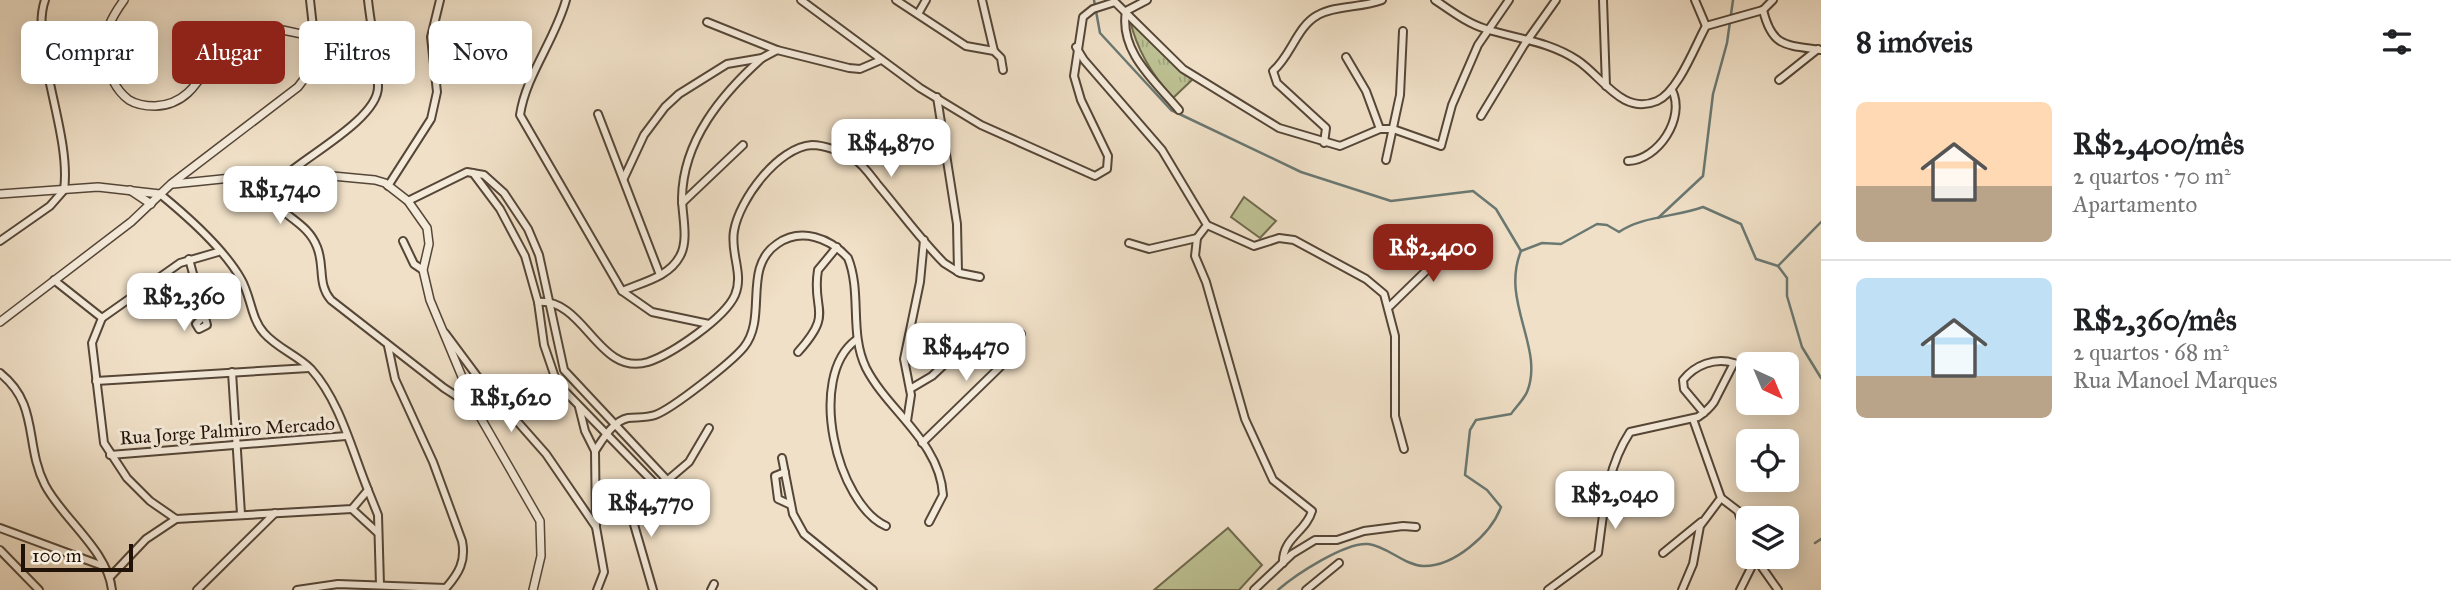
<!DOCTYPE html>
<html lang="pt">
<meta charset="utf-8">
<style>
:root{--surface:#fff;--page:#f2f2f2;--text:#202124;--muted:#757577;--line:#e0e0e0;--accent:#8f2418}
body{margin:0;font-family:"IM FELL Great Primer",serif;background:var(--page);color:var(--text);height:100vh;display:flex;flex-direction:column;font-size:26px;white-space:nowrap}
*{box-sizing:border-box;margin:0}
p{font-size:23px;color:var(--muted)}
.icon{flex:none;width:38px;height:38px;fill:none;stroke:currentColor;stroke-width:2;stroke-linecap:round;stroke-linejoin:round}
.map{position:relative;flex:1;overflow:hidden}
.details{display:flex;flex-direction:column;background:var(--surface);width:630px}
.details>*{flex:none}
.guide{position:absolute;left:21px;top:21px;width:665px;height:63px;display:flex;gap:14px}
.needle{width:46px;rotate:136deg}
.tools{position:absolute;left:1736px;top:352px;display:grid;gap:14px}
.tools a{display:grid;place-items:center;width:63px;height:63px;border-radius:10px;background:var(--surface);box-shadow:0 4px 18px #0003;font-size:35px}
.scale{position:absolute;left:21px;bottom:18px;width:112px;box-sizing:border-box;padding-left:7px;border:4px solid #211207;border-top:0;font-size:19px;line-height:24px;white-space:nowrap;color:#211207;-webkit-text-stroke:5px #f5ebdb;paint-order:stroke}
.price{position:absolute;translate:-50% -60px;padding:0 16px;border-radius:14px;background:#fff;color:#222;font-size:23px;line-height:46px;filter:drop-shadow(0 2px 4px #0008)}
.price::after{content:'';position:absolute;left:50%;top:42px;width:21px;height:16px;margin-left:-10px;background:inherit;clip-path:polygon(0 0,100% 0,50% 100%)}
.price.active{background:var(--accent);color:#fff}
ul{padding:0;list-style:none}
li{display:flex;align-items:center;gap:21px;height:175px;padding:0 35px}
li+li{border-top:2px solid var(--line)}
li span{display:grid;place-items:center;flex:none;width:196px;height:140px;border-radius:10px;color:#555}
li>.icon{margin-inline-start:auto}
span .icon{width:84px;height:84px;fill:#fffc;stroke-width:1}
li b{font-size:30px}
h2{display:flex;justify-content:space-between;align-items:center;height:84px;padding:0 35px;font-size:30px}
.tag{padding:0 24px;border-radius:10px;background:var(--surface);box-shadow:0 4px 18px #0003;font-size:24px;line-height:63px}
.tag.active{background:var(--accent);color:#fff}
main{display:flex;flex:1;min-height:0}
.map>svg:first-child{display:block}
.green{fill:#bdc193;stroke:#6f6a4d;stroke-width:2}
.park{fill:url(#park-tufts);stroke:#6f6a4d;stroke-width:2}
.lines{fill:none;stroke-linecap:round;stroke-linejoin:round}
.stream{stroke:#6a7872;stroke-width:2.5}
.minor-casing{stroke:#554637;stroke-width:10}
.tertiary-casing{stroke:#554637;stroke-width:10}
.minor{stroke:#f5ebdb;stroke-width:6}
.tertiary{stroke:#f5ebdb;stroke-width:7}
.labels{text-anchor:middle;stroke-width:6;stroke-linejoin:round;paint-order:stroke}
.street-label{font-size:19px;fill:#211207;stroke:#f5ebdb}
</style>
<main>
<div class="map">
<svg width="1821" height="590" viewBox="0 0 1821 590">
<defs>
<pattern id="park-tufts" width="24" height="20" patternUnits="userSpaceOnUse" patternTransform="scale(1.75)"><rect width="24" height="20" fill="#bdc193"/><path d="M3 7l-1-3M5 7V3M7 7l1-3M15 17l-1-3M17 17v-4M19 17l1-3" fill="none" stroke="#a2a57d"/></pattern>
</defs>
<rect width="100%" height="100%" fill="#f0e0c7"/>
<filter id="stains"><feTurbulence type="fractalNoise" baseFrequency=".00286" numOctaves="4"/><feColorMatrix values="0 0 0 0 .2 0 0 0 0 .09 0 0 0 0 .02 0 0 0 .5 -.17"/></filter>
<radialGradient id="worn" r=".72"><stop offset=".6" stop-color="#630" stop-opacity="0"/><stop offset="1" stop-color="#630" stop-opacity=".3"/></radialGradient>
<g class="green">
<polygon points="1244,197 1276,221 1260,238 1231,217"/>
<polygon points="1228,528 1262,565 1239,590 1154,590"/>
</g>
<path class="park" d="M1130,20l51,52 13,6 -21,20c-21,-23 -36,-47 -43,-78z"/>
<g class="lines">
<g class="stream">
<polyline points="1094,0 1100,33 1171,110 1301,172 1391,201 1473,191 1496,209 1521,251"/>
<polyline points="1658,218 1703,176 1713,94 1727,43 1733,0"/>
<polyline points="1778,266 1787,278 1787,296 1802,347 1821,378"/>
<polyline points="1778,266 1821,222"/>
<polyline points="1815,543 1821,539"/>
<path d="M1278,590c17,-15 67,-48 90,-46 19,2 36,21 55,22 31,1 68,-32 78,-59l-14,-17 -22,-15 5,-45 6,-10 35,-6c5,-7 13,-15 16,-22 18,-44 -27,-90 -6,-141l21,-8 19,1 36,-20 10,1 12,7c23,-16 57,-15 84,-25l38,17 15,35 22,7"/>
</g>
<defs>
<g id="minor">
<polyline points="310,0 314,36"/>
<path d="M566,0c-11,40 -40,75 -46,115l102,176 30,21 57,12"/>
<polyline points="801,0 920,88 981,125 1095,176 1107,169 1108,156 1081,100 1074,76 1083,17 1093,9 1115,2 1183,69 1279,128 1340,146 1380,129 1393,129 1441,146 1452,105 1478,45 1509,0"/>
<polyline points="896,0 966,46 994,51 1001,58 1003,70"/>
<polyline points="982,0 994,51"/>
<path d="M1147,0l-21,11c-7,41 29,70 53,99"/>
<path d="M1435,0c15,10 33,24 51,29 31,10 62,12 91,31 25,16 45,56 80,41 21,-9 38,-55 49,-75l57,-16"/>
<polyline points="1603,0 1606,86"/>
<polyline points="1695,0 1706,26"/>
<path d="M1763,10c9,37 22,35 58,40"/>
<polyline points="1763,10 1773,0"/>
<polyline points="918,14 926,0"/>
<polyline points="707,22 777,50"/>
<path d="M1076,47l8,13 78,90 45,75 -10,13 -2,18 11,26 39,137 28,61 39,31c-6,21 -30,27 -29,52"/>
<polyline points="1346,57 1366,91 1380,129"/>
<polyline points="1779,80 1818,49"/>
<polyline points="937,97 957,224 958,272"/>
<polyline points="598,114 660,275"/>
<polyline points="1481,116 1524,45 1556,0"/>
<path d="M1324,143l2,-15 -49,-45 -4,-12c18,-15 24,-45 45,-56 18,-10 44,-7 64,-15"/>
<polyline points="1386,160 1400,95 1403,31"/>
<path d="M1628,161c30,-1 58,-43 44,-71"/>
<path d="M290,172c22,-19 88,-55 88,-85 0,-29 -7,-59 -10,-87"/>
<path d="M270,173l5,31c15,15 34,22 42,43 8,19 0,37 14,53l113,88 31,20"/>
<polyline points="473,173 500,209 525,256 538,302 544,345 557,383 658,487"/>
<polyline points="624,178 644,135 665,107 679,94 727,64 762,58 777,50 849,68 860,69 881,60"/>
<polyline points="388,186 431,119 437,92 431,37 440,0"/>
<polyline points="408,201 467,172 484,175 504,193 528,229 539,255 564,370 667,480"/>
<polyline points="682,203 743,145"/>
<polyline points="1207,225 1254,246 1279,238 1294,240 1366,279 1384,294 1395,336 1395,416 1404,449"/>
<path d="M0,241l50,-35 14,-16c8,-56 -35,-146 -19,-190"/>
<polyline points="403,241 414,264 423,270"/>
<polyline points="1129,243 1149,249 1197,238"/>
<polyline points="189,259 207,325 199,329 196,324 204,316"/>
<polyline points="54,280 102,318 180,263 218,252"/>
<path d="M622,291c21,-9 47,-14 58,-35 9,-16 2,-41 2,-58 1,-58 40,-104 80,-140"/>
<path d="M538,302c47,-4 60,75 110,60 24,-8 77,-44 87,-67 9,-21 -5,-42 -1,-64 5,-31 44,-84 78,-86 12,0 31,7 41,13 10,6 18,18 25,27 22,26 42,54 66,78l16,10 20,4"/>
<polyline points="1390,306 1432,265 1439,241"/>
<path d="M102,318l-10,25 12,100 23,35 23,23 26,18 176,-10 16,-19c-16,-39 -28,-89 -57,-121 -14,-14 -34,-21 -47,-36 -13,-14 -13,-37 -23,-54 -17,-30 -54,-63 -81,-85"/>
<polyline points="445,333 477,376 546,454 596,527"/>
<path d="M856,340c-50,37 -19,164 30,186"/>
<path d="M798,352c37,-41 13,-40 20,-82l19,-23"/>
<polyline points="232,372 241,514"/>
<path d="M0,373c40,32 24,71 45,112 17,33 63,66 67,105"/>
<polyline points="96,381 309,368"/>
<polyline points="910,389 932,376 949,360"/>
<polyline points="579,407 585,431 595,451 596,527 604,572 597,590"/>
<polyline points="907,421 911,395 904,359 920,282 924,240"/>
<polyline points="922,443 1000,367 1021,334"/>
<path d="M595,451c8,-12 18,-30 33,-33 9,-1 18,0 27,-3 17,-6 77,-53 89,-68 24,-30 -2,-79 33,-103 24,-17 53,-6 71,14 14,35 1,75 18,110 22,43 74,74 77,127l-14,27"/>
<polyline points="110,455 346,436"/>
<polyline points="782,458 793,514 804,534 873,590"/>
<polyline points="785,472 775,476 778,499 791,505"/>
<polyline points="368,490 378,515 380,585"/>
<polyline points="1721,498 1738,511 1748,541"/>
<polyline points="352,509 377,532"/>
<polyline points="0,528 103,566"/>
<polyline points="0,550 39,590"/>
<polyline points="1663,553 1701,522"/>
<polyline points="1754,556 1778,590"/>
<polyline points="110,577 146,539 176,519"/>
<polyline points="197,590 275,513"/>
<path d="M297,590l41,-6 108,4c13,-15 20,-27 16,-47l-29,-79 -38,-83 -7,-33"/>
<polyline points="653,590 633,521 636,507 689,462 709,428"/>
<polyline points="711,590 714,584"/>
<polyline points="1254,590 1292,554 1315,540 1337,540 1364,531 1403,526 1416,527"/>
<polyline points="1306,590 1339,563"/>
<path d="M1548,590l50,-37c6,-43 8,-84 32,-121l68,-15c6,-4 11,-8 16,-15l20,-39c-19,-6 -39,2 -51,17l1,9 20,24"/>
<polyline points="1682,590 1693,564 1700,526 1721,498 1693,419"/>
<polyline points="1740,590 1755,560"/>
</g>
<g id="tertiary">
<polyline points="173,184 290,172 375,180 385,183 408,201 427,228 429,244 423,270 430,300 475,408 540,521 541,556 533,590"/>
<polyline points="130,190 151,204"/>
<polyline points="0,194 98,187 160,194"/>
<path d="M0,322l131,-100 40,-38 127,-97 18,-24 -2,-27c-20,-2 -49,-13 -69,-7 -40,13 -38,75 -90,77 -9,0 -18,-1 -26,-6 -14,-10 -22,-29 -24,-46 -1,-23 6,-36 19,-54"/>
</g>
</defs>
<use href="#minor" class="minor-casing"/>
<use href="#tertiary" class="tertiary-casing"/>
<use href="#minor" class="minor"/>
<use href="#tertiary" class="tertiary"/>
</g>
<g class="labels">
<g class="street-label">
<text transform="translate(227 430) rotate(-4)" y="7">Rua Jorge Palmiro Mercado</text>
</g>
</g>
<rect width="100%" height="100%" filter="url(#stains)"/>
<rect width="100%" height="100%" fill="url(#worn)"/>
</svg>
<div class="tools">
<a><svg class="needle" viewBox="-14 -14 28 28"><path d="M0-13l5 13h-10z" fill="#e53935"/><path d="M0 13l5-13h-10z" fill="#757577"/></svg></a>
<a><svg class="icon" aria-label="locate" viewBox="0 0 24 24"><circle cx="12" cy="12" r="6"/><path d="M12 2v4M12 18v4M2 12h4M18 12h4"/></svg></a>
<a><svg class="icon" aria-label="layers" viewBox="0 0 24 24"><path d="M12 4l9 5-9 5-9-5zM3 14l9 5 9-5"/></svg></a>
</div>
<div class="scale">100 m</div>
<b class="price" style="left:891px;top:179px">R$4,870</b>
<b class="price" style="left:280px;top:226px">R$1,740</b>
<b class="price active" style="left:1433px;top:284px">R$2,400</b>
<b class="price" style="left:184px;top:333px">R$2,360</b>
<b class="price" style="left:966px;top:383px">R$4,470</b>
<b class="price" style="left:511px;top:434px">R$1,620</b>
<b class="price" style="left:1615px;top:531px">R$2,040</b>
<b class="price" style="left:651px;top:539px">R$4,770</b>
<div class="guide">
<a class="tag">Comprar</a>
<a class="tag active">Alugar</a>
<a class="tag">Filtros</a>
<a class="tag">Novo</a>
</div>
</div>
<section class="details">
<h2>8 imóveis<svg class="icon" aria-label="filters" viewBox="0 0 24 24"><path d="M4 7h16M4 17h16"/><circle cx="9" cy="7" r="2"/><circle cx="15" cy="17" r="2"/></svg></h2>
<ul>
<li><span style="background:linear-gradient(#ffd9b3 60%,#b9a48a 0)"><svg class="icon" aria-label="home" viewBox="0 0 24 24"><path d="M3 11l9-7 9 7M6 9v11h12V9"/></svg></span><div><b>R$2,400/mês</b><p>2 quartos · 70 m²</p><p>Apartamento</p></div></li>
<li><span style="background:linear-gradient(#bfe0f5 70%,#b9a48a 0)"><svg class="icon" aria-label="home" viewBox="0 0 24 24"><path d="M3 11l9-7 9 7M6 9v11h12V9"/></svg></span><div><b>R$2,360/mês</b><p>2 quartos · 68 m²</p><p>Rua Manoel Marques</p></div></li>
</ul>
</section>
</main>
